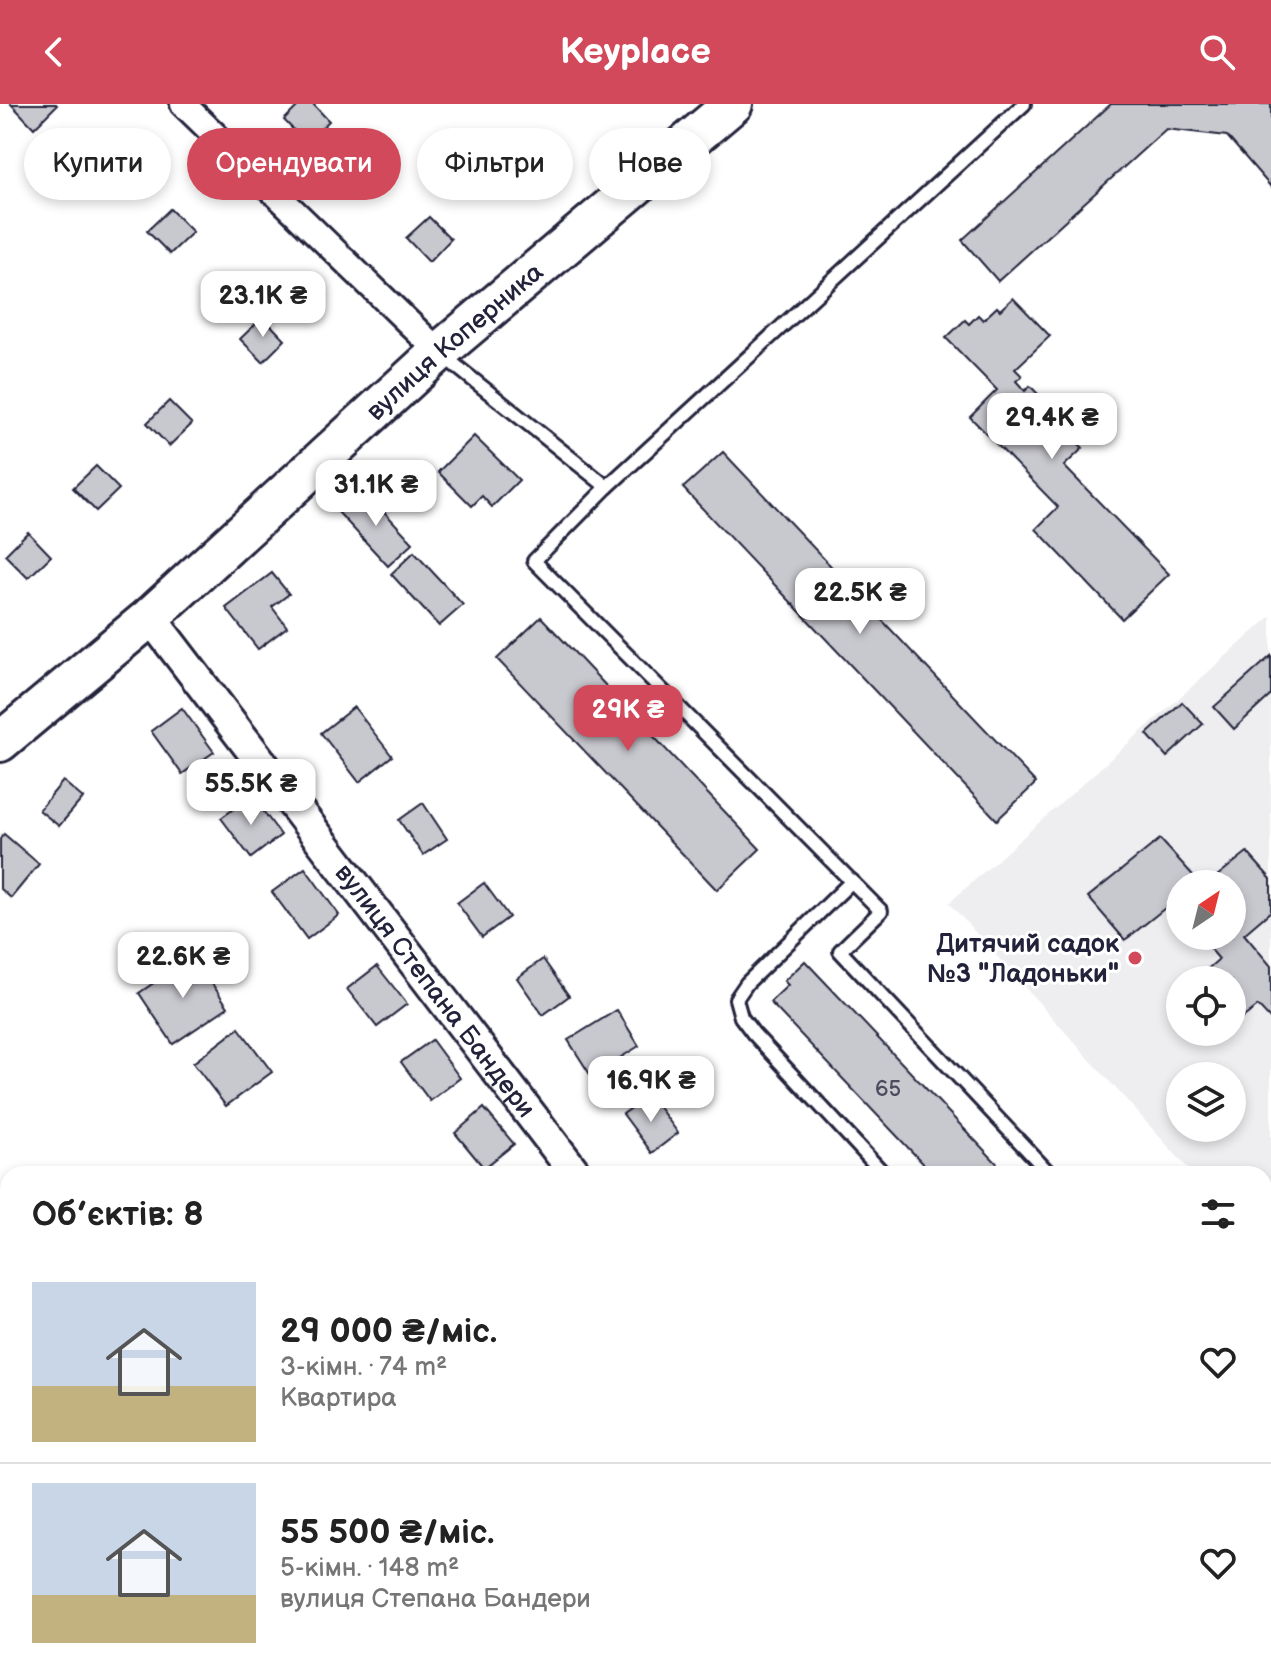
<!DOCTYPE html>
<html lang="uk">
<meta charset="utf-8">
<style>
:root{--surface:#fff;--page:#f6f6f6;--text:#222;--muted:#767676;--line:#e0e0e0;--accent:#d1495b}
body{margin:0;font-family:"Balsamiq Sans",sans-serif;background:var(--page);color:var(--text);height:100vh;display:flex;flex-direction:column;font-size:30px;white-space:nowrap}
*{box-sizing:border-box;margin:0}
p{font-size:26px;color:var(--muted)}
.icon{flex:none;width:44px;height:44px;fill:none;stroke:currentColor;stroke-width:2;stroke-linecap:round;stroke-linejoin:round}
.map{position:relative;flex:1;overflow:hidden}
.sheet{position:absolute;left:0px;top:1062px;width:1272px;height:512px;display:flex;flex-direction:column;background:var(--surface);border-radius:24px 24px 0 0;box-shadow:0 4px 12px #0003}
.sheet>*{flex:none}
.guide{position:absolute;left:24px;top:24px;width:800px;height:72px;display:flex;gap:16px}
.needle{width:52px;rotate:35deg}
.fabs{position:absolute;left:1166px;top:766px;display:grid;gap:16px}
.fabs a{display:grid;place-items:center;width:80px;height:80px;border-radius:50%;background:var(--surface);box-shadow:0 4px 12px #0003;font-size:40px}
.price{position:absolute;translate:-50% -68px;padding:0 18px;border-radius:16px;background:#fff;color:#222;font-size:26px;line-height:52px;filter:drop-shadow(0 2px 4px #0008)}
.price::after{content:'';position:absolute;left:50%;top:48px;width:24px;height:18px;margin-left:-12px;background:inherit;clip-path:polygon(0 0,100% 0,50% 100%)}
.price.on{background:var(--accent);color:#fff}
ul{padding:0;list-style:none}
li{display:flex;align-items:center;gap:24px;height:200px;padding:0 32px}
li+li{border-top:2px solid var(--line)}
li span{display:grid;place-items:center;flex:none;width:224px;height:160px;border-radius:0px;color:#555}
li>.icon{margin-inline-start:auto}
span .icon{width:96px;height:96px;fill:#fffc;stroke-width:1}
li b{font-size:34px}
h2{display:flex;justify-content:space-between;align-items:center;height:96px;padding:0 32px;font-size:34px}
.chip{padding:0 28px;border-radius:36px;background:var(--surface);box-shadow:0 4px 12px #0003;font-size:28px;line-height:72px}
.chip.on{background:var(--accent);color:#fff}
header{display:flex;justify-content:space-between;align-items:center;height:104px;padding:0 32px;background:var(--accent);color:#fff;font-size:36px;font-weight:700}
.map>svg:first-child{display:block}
.built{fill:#eeeef1;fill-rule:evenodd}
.building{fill:#c8c8cf;stroke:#22223b;stroke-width:2}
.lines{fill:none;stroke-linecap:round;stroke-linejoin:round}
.service-casing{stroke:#22223b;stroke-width:18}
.minor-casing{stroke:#22223b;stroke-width:30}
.tertiary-casing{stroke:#22223b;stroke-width:36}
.primary-casing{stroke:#22223b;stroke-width:44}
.path{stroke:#22223b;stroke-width:5;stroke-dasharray:2 6;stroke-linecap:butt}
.service{stroke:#fff;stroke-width:12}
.minor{stroke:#fff;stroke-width:24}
.tertiary{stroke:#fff;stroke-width:30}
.primary{stroke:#fff;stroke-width:38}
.poi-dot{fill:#d1495b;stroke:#fff;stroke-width:3}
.labels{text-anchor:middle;stroke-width:6;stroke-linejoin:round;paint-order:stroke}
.number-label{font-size:22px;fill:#4c4c60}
.street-label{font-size:26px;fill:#22223b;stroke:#fff}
.poi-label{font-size:26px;font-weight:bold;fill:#22223b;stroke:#fff;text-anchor:end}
</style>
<header><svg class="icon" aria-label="back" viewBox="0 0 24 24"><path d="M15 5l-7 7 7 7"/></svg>Keyplace<svg class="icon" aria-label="search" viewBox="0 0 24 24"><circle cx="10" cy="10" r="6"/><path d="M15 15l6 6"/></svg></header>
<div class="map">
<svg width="1271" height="1574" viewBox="0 0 1271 1574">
<rect width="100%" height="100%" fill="#fff"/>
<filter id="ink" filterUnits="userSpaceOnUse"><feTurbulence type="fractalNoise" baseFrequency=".0125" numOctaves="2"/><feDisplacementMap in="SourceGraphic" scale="16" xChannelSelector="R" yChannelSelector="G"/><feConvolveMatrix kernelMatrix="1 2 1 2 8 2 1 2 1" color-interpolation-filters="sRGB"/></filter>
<g filter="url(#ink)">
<path class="built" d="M1271,512v638l-3,3 -4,-5v-78h-71l-244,-271zM1180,780h52v52h-52zM1180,876h52v52h-52zM1180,972h52v52h-52z"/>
<g class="building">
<polygon points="11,0 56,0 57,1 34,24"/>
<polygon points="300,0 313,0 329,17 306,39 284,16"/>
<polygon points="1111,0 1271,0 1271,83 1227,32 1166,25 998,177 962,136"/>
<polygon points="504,45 527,68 504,90 481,67"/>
<polygon points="106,46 129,70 106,91 84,68"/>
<polygon points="170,105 193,128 170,150 147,127"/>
<polygon points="429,113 451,135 429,158 406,134"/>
<polygon points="1013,194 1050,232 1015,265 1022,272 1016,277 1025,287 1030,282 1044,296 1040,300 1083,344 1064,362 1169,470 1122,515 1036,425 1058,403 970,313 997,286 946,234 965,216 969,220 978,211 983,216 997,203 1000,206"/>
<polygon points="263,213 285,236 263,258 240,235"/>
<polygon points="169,297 192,320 169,342 147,319"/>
<polygon points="474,332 519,376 492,403 482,392 472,402 438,368"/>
<polygon points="723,348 1036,679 997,716 683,384"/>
<polygon points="96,362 119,385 96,407 73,384"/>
<polygon points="363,385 413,439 388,462 338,408"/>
<polygon points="28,428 51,452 28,474 5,451"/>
<polygon points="414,448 463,501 439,522 391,470"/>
<polygon points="272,469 289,490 272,503 287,523 258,545 226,504"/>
<polygon points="541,513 760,745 717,786 497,555"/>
<polygon points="1271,552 1271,591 1234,625 1214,603"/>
<polygon points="1182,598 1203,620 1167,653 1147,630"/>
<polygon points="354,603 392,652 359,678 321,629"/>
<polygon points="182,604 214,648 182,670 151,627"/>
<polygon points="63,677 83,694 59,722 39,706"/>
<polygon points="252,692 281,731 251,754 221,714"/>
<polygon points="423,699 447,735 423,751 399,716"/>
<polygon points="4,730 39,760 11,794 0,784 0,735"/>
<polygon points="1160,735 1201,780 1180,780 1180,811 1170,800 1125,836 1088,793"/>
<polygon points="1247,748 1271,775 1271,807 1244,830 1271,862 1271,916 1258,902 1232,922 1232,876 1195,876 1219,855 1199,832 1232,832 1232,780 1207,780"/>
<polygon points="305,764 339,811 307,835 272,788"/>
<polygon points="484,779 509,813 482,833 457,799"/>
<polygon points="193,852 228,903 173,940 139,889"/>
<polygon points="543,855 569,892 543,911 517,874"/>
<polygon points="805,857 1007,1070 933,1070 770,898 788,881 784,877"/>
<polygon points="377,862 407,900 377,923 347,885"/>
<polygon points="617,906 639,942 591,972 568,936"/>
<polygon points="239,924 272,968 226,1002 193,959"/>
<polygon points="432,936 460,974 430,997 401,958"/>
<polygon points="650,991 678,1029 652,1049 623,1010"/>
<polygon points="484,1004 514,1040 484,1064 455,1029"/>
<polygon points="8,1200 8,1240 0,1229 0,1205"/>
<polygon points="74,1566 110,1566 116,1574 64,1574"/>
<polygon points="314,1566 369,1566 357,1574 320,1574"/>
<polygon points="868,1566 913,1566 919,1574 870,1574 866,1568"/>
</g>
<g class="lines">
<defs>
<g id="service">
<polyline points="441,250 607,383 534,457 881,807 840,847 1050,1070"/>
<polyline points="607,383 1024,0"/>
<polyline points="852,777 747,879 736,895 741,913 753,929 884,1070"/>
</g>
<g id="minor">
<polyline points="183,0 439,248"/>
<polyline points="0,1297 8,1291"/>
<polyline points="200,1574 211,1566"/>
<polyline points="778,1574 789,1566"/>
</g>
<g id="tertiary">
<path id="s1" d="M150,513l426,557"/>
<polyline points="958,1566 964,1574"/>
</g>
<g id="primary">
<path id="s2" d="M0,638l150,-125 289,-265 294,-248"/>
</g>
</defs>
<use href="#service" class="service-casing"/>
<use href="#minor" class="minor-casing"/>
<use href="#tertiary" class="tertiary-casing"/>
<use href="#primary" class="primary-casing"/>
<polyline class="path" points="1264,1217 1271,1219"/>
<use href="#service" class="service"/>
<use href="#minor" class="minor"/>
<use href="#tertiary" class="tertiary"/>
<use href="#primary" class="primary"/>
</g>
</g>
<circle class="poi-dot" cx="1135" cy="854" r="8"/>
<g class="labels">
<g class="number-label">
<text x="888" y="992">65</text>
</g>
<g class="street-label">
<text dy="9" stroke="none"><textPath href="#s2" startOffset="606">вулиця Коперника</textPath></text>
<text dy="9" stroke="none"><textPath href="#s1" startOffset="470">вулиця Степана Бандери</textPath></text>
</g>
<g class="poi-label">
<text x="1119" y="848">Дитячий садок<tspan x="1119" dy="30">№3 "Ладоньки"</tspan></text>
</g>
</g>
</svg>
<div class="fabs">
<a><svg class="needle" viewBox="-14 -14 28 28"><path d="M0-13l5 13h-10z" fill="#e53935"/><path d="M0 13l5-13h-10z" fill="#767676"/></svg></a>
<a><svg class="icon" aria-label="locate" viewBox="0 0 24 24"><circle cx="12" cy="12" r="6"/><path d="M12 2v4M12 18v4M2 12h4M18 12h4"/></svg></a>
<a><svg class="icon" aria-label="layers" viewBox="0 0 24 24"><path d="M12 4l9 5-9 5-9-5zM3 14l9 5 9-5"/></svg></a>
</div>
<b class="price" style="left:263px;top:235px">23.1K ₴</b>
<b class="price" style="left:1052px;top:357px">29.4K ₴</b>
<b class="price" style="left:376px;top:424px">31.1K ₴</b>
<b class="price" style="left:860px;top:532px">22.5K ₴</b>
<b class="price on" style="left:628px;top:649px">29K ₴</b>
<b class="price" style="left:251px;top:723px">55.5K ₴</b>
<b class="price" style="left:183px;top:896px">22.6K ₴</b>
<b class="price" style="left:651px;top:1020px">16.9K ₴</b>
<div class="guide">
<a class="chip">Купити</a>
<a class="chip on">Орендувати</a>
<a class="chip">Фільтри</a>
<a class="chip">Нове</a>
</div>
<section class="sheet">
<h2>Об’єктів: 8<svg class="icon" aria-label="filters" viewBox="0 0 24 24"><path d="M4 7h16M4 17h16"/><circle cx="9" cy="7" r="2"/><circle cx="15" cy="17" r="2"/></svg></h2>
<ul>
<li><span style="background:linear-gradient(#c9d6e8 65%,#c2b280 0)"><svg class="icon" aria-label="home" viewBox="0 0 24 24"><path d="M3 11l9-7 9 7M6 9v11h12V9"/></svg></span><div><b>29 000 ₴/міс.</b><p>3-кімн. · 74 m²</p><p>Квартира</p></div><svg class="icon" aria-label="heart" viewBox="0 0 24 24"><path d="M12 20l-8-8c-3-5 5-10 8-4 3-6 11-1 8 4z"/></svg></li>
<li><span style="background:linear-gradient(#c9d6e8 70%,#c2b280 0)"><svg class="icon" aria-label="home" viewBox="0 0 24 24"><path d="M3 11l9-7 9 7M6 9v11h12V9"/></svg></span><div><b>55 500 ₴/міс.</b><p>5-кімн. · 148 m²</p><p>вулиця Степана Бандери</p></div><svg class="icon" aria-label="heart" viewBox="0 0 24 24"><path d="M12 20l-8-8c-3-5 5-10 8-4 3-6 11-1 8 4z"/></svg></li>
</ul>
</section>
</div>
